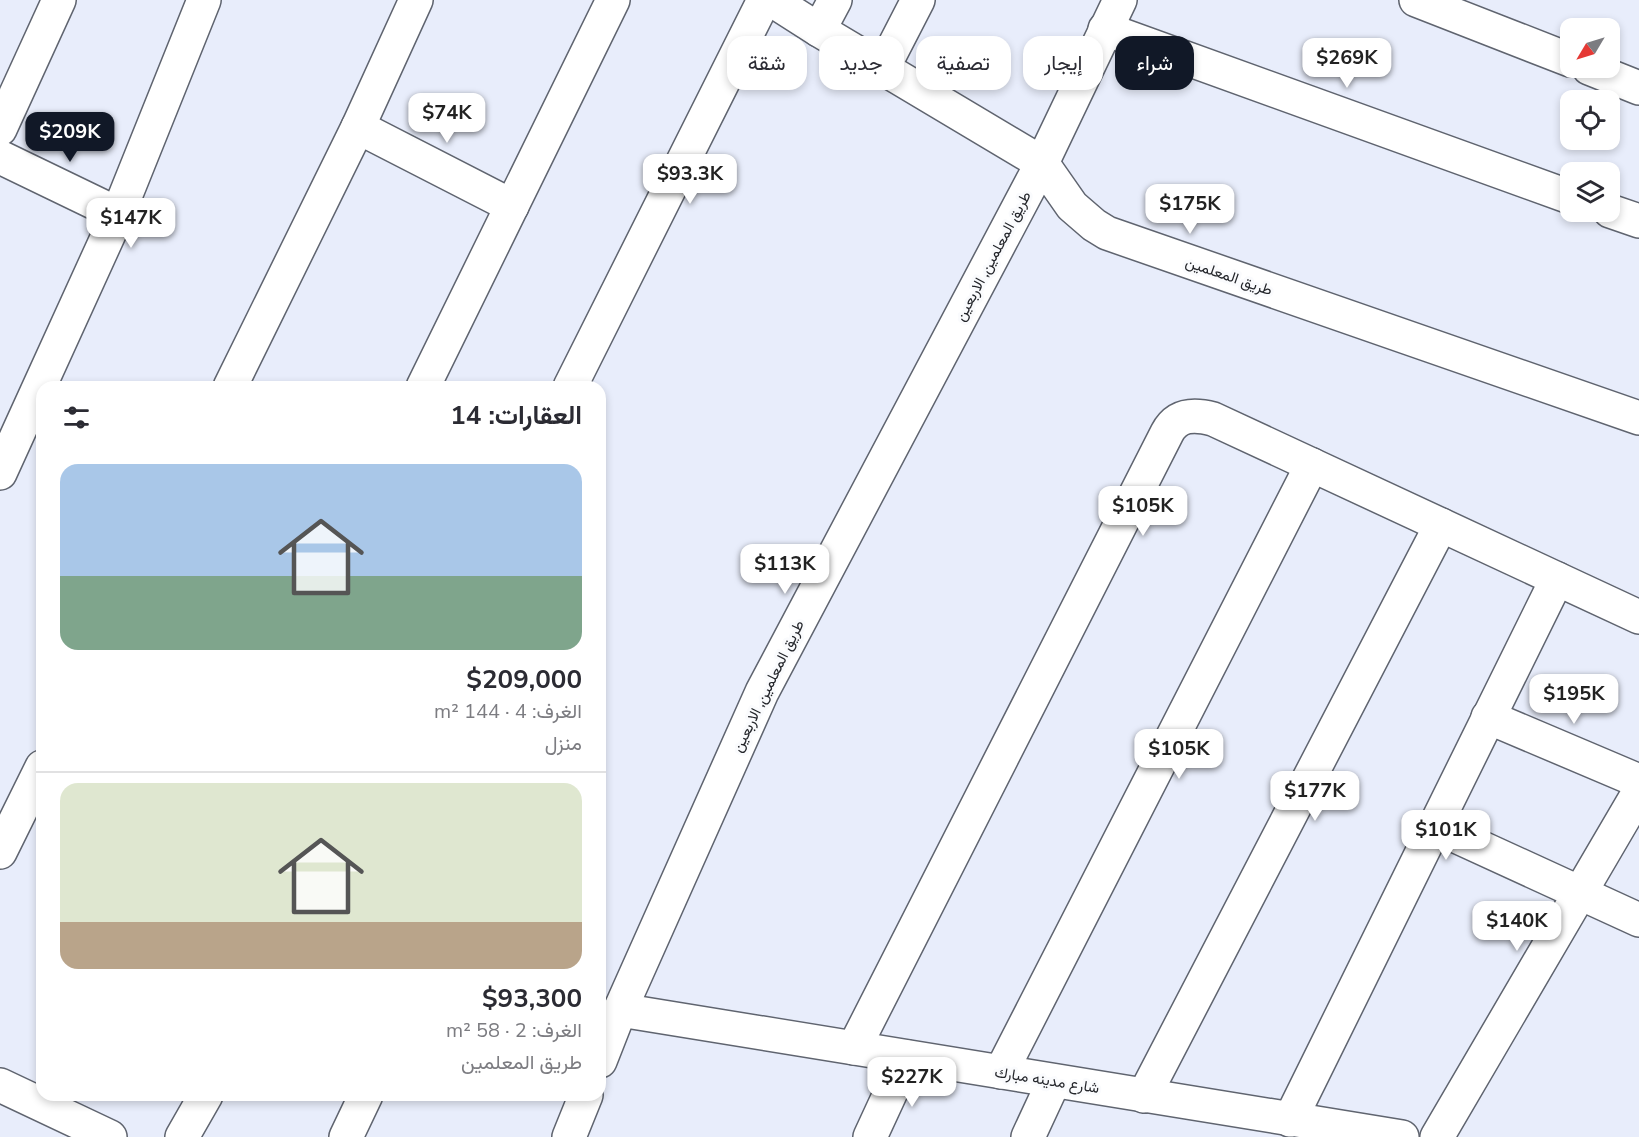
<!DOCTYPE html>
<html lang="ar">
<meta charset="utf-8">
<style>
:root{--surface:#fff;--page:#f7f7f7;--text:#2b2b33;--muted:#7c7c81;--line:#e1e1e2;--accent:#111827}
body{margin:0;font-family:"Nunito Sans",Vazirmatn,sans-serif;background:var(--page);color:var(--text);direction:rtl;height:100vh;display:flex;flex-direction:column;font-size:22px;white-space:nowrap}
*{box-sizing:border-box;margin:0}
p{font-size:20px;color:var(--muted)}
.icon{flex:none;width:33px;height:33px;fill:none;stroke:currentColor;stroke-width:2;stroke-linecap:round;stroke-linejoin:round}
.map{position:relative;flex:1;overflow:hidden;direction:ltr}
.details{position:absolute;left:36px;top:381px;width:570px;height:720px;display:flex;flex-direction:column;background:var(--surface);border-radius:18px;box-shadow:0 3px 9px #0003;direction:rtl}
.details>*{flex:none}
.hud{position:absolute;left:624px;top:36px;width:570px;height:54px;direction:rtl;display:flex;gap:12px}
.needle{width:39px;rotate:232deg}
.controls{position:absolute;left:1560px;top:18px;display:grid;gap:12px}
.controls a{display:grid;place-items:center;width:60px;height:60px;border-radius:12px;background:var(--surface);box-shadow:0 3px 9px #0003;font-size:30px}
.price{position:absolute;translate:-50% -51px;padding:0 14px;border-radius:12px;background:#fff;color:#222;font-size:20px;line-height:39px;filter:drop-shadow(0 2px 3px #0008)}
.price::after{content:'';position:absolute;left:50%;top:36px;width:18px;height:14px;margin-left:-9px;background:inherit;clip-path:polygon(0 0,100% 0,50% 100%)}
.price.on{background:var(--accent);color:#fff}
ul{padding:0;list-style:none}
li{display:grid;align-content:center;gap:12px;height:318px;padding:0 24px}
li+li{border-top:2px solid var(--line)}
li span{display:grid;place-items:center;height:186px;border-radius:18px;color:#555}
li>.icon{margin-inline-start:auto}
span .icon{width:108px;height:108px;fill:#fffc;stroke-width:1}
li b{font-size:26px}
h2{display:flex;justify-content:space-between;align-items:center;height:72px;padding:0 24px;font-size:26px}
.pill{padding:0 21px;border-radius:18px;background:var(--surface);box-shadow:0 3px 9px #0003;font-size:21px;line-height:54px}
.pill.on{background:var(--accent);color:#fff}
.map>svg:first-child{display:block}
.lines{fill:none;stroke-linecap:round;stroke-linejoin:round}
.minor-casing{stroke:#5f646f;stroke-width:36}
.minor{stroke:#fff;stroke-width:33}
.labels{text-anchor:middle;stroke-width:6;stroke-linejoin:round;paint-order:stroke}
.street-label{font-size:15px;fill:#24262b;stroke:#fafbfd}
</style>
<div class="map">
<svg width="1639" height="1137" viewBox="0 0 1639 1137">
<rect width="100%" height="100%" fill="#e8edfb"/>
<g class="lines">
<defs>
<g id="minor">
<polyline points="772,0 819,30 1042,163 1072,206 1094,225 1107,233 1639,418"/>
<polyline points="1416,0 1570,60"/>
<polyline points="1105,29 1570,197"/>
<polyline points="819,30 835,0"/>
<polyline points="883,68 918,0"/>
<polyline points="1589,68 1639,88"/>
<polyline points="358,127 512,206"/>
<polyline points="0,129 59,0"/>
<polyline points="0,157 118,214"/>
<polyline points="1610,211 1639,221"/>
<polyline points="230,387 358,127 416,0"/>
<polyline points="423,387 613,0"/>
<polyline points="570,387 764,0"/>
<polyline points="0,473 118,214 204,0"/>
<polyline points="1488,717 1639,781"/>
<polyline points="1434,826 1639,920"/>
<polyline points="0,852 42,767"/>
<polyline points="620,1010 1402,1137"/>
<path d="M854,1048l313,-615c10,-19 27,-19 46,-14l426,198"/>
<polyline points="600,1061 620,1010 762,692 1042,163 1120,0"/>
<polyline points="1001,1072 1312,465"/>
<polyline points="0,1085 110,1137"/>
<polyline points="1144,1096 1441,525"/>
<polyline points="1290,1120 1557,579"/>
<polyline points="182,1137 206,1095"/>
<polyline points="346,1137 366,1095"/>
<polyline points="569,1137 586,1095"/>
<polyline points="870,1137 907,1057"/>
<polyline points="1028,1137 1054,1081"/>
<polyline points="1437,1137 1639,792"/>
</g>
</defs>
<use href="#minor" class="minor-casing"/>
<use href="#minor" class="minor"/>
</g>
<g class="labels">
<g class="street-label">
<text transform="translate(993 256) rotate(-62)" y="5">طريق المعلمين, الاربعين</text>
<text transform="translate(1229 276) rotate(19)" y="5">طريق المعلمين</text>
<text transform="translate(768 686) rotate(-64)" y="5">طريق المعلمين, الاربعين</text>
<text transform="translate(1047 1080) rotate(9)" y="5">شارع مدينه مبارك</text>
</g>
</g>
</svg>
<div class="controls">
<a><svg class="needle" viewBox="-14 -14 28 28"><path d="M0-13l5 13h-10z" fill="#e53935"/><path d="M0 13l5-13h-10z" fill="#7c7c81"/></svg></a>
<a><svg class="icon" aria-label="locate" viewBox="0 0 24 24"><circle cx="12" cy="12" r="6"/><path d="M12 2v4M12 18v4M2 12h4M18 12h4"/></svg></a>
<a><svg class="icon" aria-label="layers" viewBox="0 0 24 24"><path d="M12 4l9 5-9 5-9-5zM3 14l9 5 9-5"/></svg></a>
</div>
<b class="price" style="left:1347px;top:89px">$269K</b>
<b class="price" style="left:447px;top:144px">$74K</b>
<b class="price on" style="left:70px;top:163px">$209K</b>
<b class="price" style="left:690px;top:205px">$93.3K</b>
<b class="price" style="left:1190px;top:235px">$175K</b>
<b class="price" style="left:131px;top:249px">$147K</b>
<b class="price" style="left:1143px;top:537px">$105K</b>
<b class="price" style="left:785px;top:595px">$113K</b>
<b class="price" style="left:1574px;top:725px">$195K</b>
<b class="price" style="left:1179px;top:780px">$105K</b>
<b class="price" style="left:1315px;top:822px">$177K</b>
<b class="price" style="left:1446px;top:861px">$101K</b>
<b class="price" style="left:1517px;top:952px">$140K</b>
<b class="price" style="left:912px;top:1108px">$227K</b>
<div class="hud">
<a class="pill on">شراء</a>
<a class="pill">إيجار</a>
<a class="pill">تصفية</a>
<a class="pill">جديد</a>
<a class="pill">شقة</a>
</div>
<section class="details">
<h2>العقارات: 14<svg class="icon" aria-label="filters" viewBox="0 0 24 24"><path d="M4 7h16M4 17h16"/><circle cx="9" cy="7" r="2"/><circle cx="15" cy="17" r="2"/></svg></h2>
<ul>
<li><span style="background:linear-gradient(#a9c7e8 60%,#7fa58c 0)"><svg class="icon" aria-label="home" viewBox="0 0 24 24"><path d="M3 11l9-7 9 7M6 9v11h12V9"/></svg></span><div><b>$209,000</b><p>الغرف: 4 · 144 m²</p><p>منزل</p></div></li>
<li><span style="background:linear-gradient(#dfe7d0 75%,#b9a48a 0)"><svg class="icon" aria-label="home" viewBox="0 0 24 24"><path d="M3 11l9-7 9 7M6 9v11h12V9"/></svg></span><div><b>$93,300</b><p>الغرف: 2 · 58 m²</p><p>طريق المعلمين</p></div></li>
</ul>
</section>
</div>
